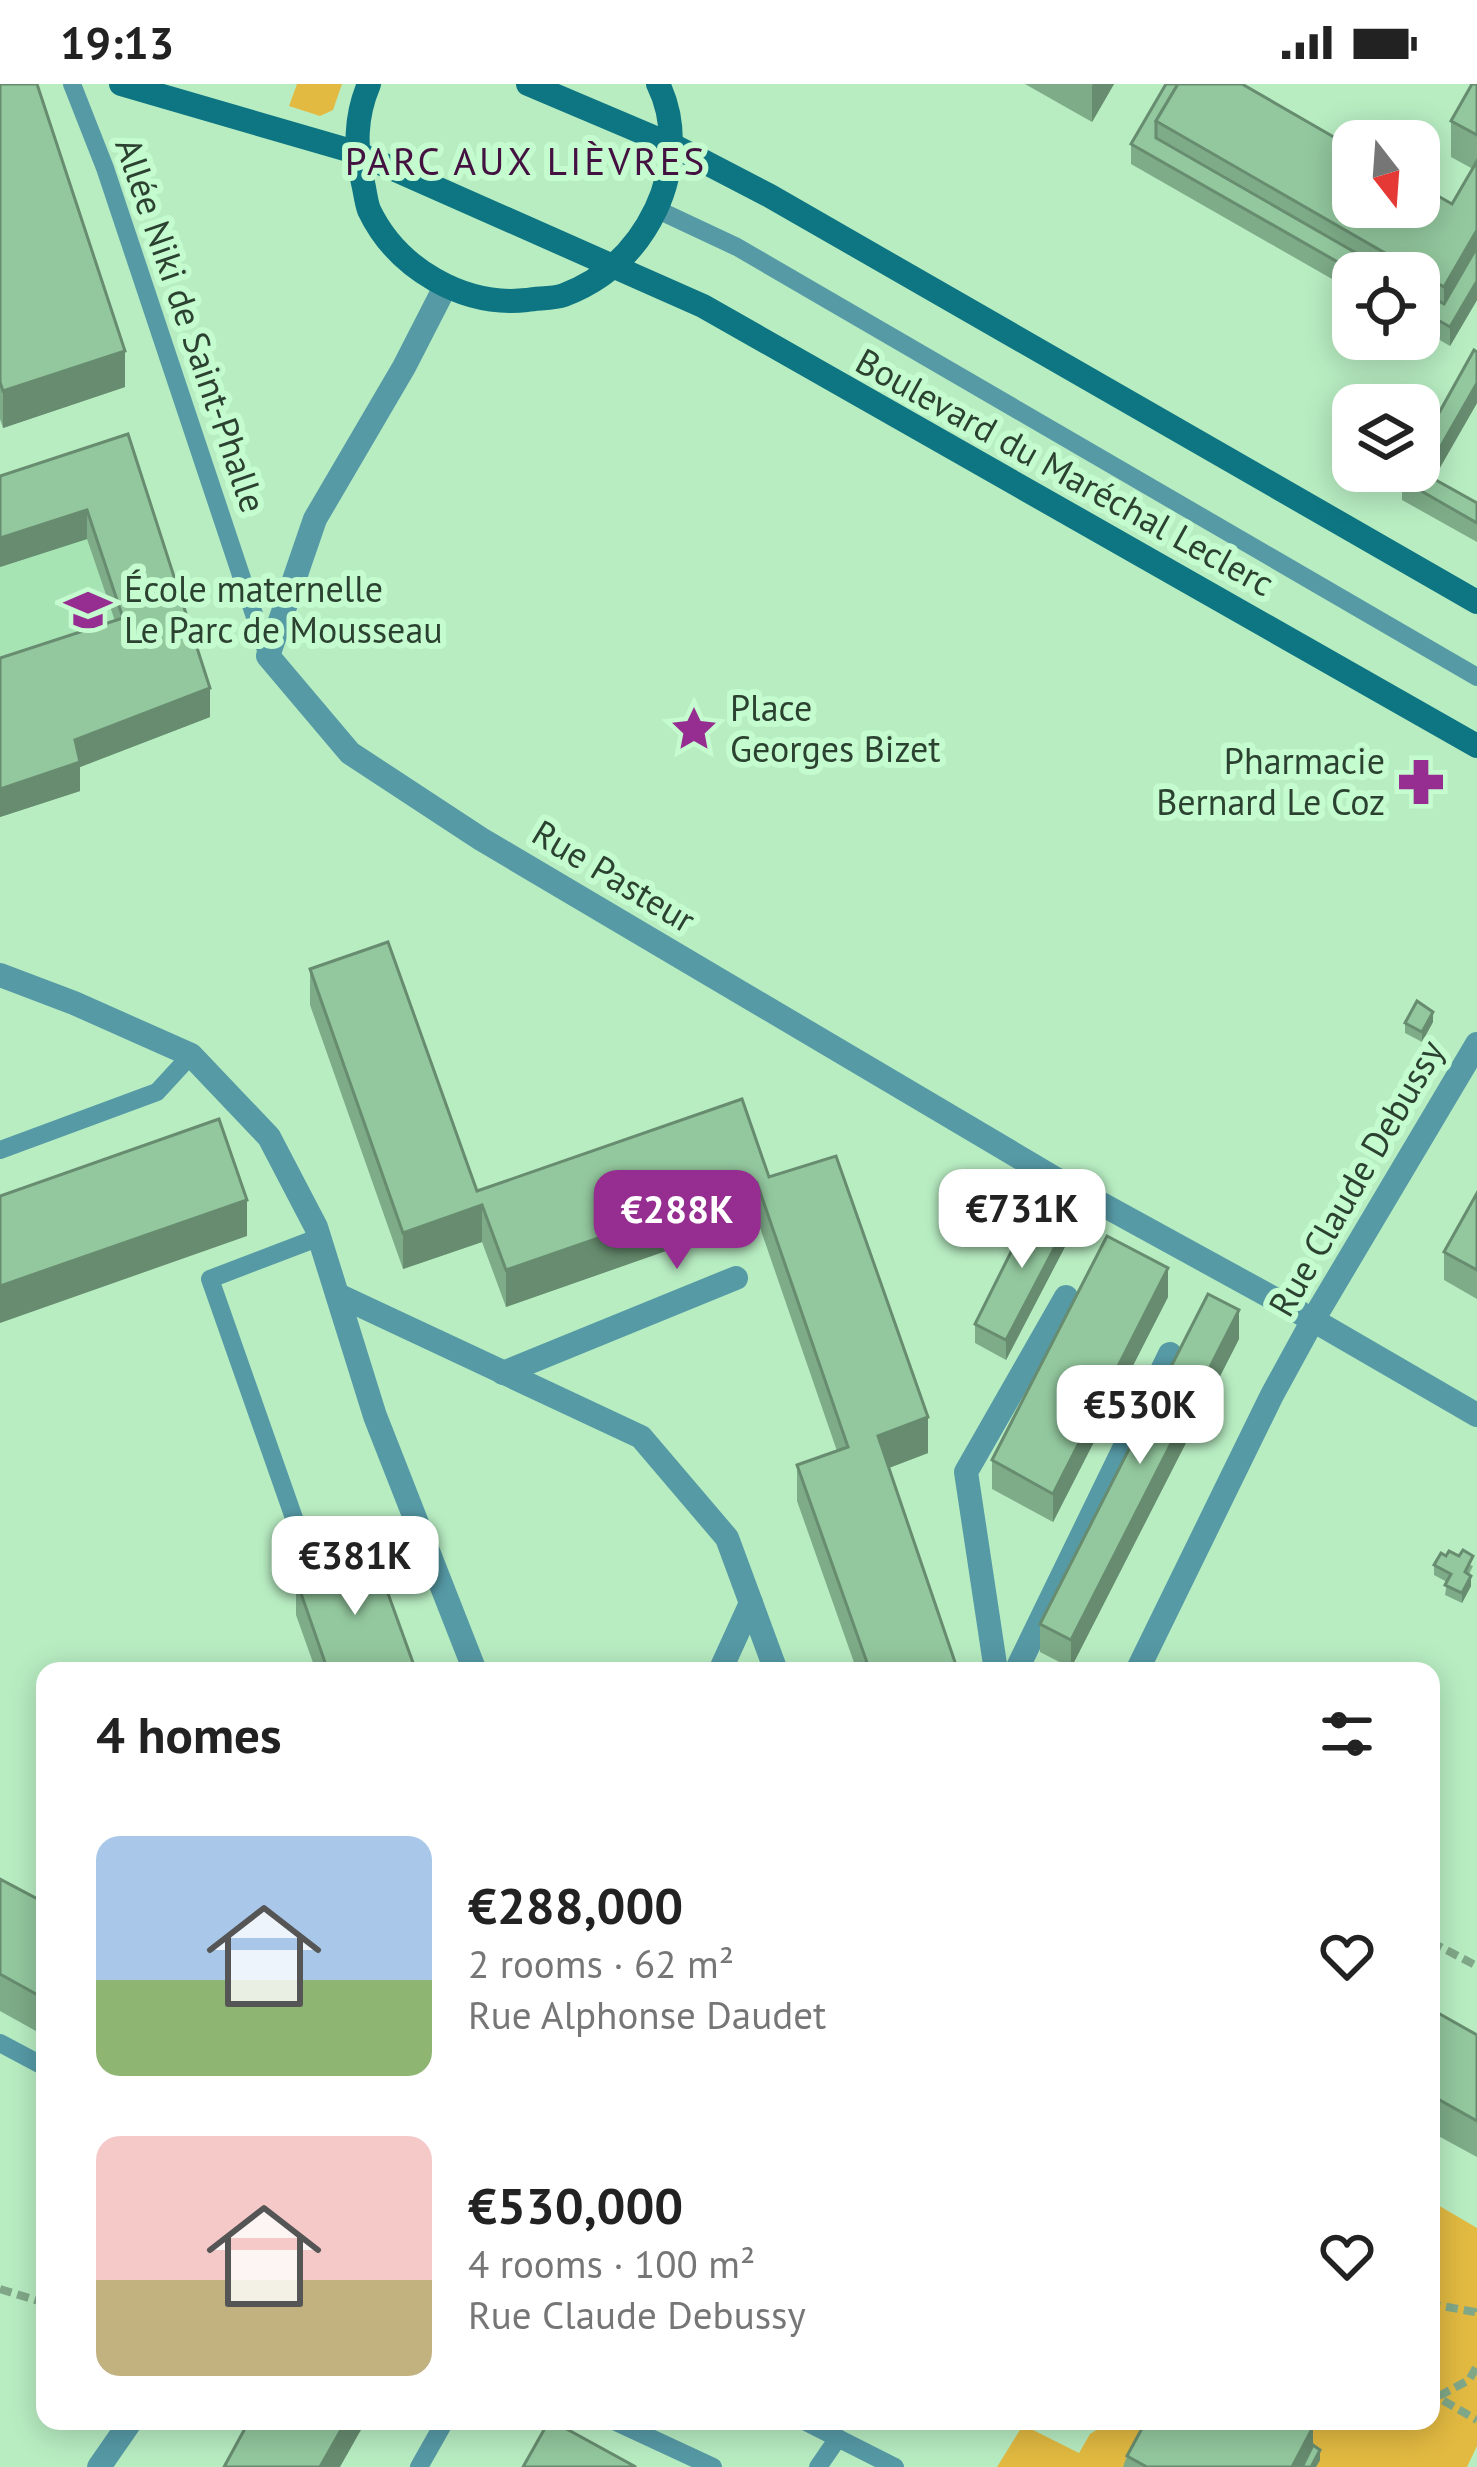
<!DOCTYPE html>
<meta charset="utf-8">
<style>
:root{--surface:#fff;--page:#f2f2f2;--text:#222;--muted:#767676;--accent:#962d90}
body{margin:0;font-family:"PT Sans",sans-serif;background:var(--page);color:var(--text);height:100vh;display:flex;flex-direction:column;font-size:45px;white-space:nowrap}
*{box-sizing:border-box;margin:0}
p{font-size:39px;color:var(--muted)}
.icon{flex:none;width:66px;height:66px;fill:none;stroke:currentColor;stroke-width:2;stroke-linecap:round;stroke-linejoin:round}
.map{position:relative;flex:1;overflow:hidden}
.sheet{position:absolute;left:36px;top:1578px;width:1404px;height:768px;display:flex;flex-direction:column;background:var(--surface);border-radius:24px;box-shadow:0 6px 30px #0003}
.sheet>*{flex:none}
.needle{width:78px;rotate:163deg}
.buttons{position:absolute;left:1332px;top:36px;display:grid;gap:24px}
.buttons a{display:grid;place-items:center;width:108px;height:108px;border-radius:24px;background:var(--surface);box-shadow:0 6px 30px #0003;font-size:60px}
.price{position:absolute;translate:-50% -102px;padding:0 27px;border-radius:24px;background:#fff;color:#222;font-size:39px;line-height:78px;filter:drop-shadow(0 3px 6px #0008)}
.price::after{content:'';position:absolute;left:50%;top:72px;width:36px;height:27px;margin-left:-18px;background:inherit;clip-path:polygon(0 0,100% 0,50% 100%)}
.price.current{background:var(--accent);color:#fff}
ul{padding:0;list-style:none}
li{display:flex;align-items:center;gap:36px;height:300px;padding:0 60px}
li span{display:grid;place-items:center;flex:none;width:336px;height:240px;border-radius:24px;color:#555}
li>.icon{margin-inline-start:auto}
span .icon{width:144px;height:144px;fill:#fffc;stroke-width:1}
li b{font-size:51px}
h2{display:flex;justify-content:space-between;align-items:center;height:144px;padding:0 60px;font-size:51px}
.status{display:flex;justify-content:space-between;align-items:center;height:84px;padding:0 60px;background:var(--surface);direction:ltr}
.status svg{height:33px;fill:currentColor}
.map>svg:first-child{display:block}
.built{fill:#a7e4b4}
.green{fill:#e2ba42}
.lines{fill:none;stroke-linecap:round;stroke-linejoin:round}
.path{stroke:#80a888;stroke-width:8;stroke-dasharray:12 6;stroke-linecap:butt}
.service{stroke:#569aa6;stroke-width:18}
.minor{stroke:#569aa6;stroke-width:24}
.secondary{stroke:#0e7583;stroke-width:24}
.wall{fill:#7eac88}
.shaded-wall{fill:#678c6f}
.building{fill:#93c89e;stroke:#678c6f;stroke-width:3}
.labels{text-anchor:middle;stroke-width:12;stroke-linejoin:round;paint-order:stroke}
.street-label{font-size:36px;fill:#2c4231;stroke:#c4fbcf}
.poi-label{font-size:36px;fill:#2c4231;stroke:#c4fbcf;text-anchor:start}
.neighbourhood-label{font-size:39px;letter-spacing:3px;fill:#441241;stroke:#c4fbcf}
</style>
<div class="status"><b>19:13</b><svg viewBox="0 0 49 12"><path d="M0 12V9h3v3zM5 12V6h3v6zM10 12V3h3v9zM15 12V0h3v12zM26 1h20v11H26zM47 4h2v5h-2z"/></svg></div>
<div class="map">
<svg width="1477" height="2383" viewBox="0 0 1477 2383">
<rect width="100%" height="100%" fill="#b8edc2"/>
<polygon class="built" points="128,379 210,633 76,685 80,707 0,733 0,420"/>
<g class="green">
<polygon points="297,0 342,0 333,26 320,32 289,22"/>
<polygon points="1431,2117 1477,2144 1477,2362 1467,2383 1316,2383 1320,2375 1251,2337 1431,2337"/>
<polygon points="1111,2337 1154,2337 1129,2383 997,2383 1023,2341 1079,2369 1090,2350"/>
</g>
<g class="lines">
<g class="path">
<polyline points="1431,1858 1477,1882"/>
<polyline points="1431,2203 1436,2203 1436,2221"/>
<polyline points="0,2205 45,2219"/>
<polyline points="1431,2227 1436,2221 1475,2228 1477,2233"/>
<polyline points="1431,2304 1437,2313 1477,2336"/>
<polyline points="1439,2312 1469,2296 1477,2282"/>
</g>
<g class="service">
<polyline points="72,0 105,84 268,572"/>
<polyline points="656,125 737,163 1477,593"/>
<polyline points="0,1066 157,1008 191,971"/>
<polyline points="320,1153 210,1195 320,1508 322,1507"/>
<polyline points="359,1493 428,1468"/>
<polyline points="0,1959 45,1983"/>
<polyline points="614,2337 713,2383"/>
<polyline points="804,2337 895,2383"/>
<polyline points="419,2383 445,2337"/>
<polyline points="818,2383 838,2354"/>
</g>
<g class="minor">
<polyline points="445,203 404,283 315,435 268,572 350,669 481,755 1056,1095 1313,1236 1477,1331"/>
<polyline points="0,891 74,919 191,971 269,1053 316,1143 375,1332 475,1587"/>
<polyline points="338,1211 641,1353 727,1454 751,1519 720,1587"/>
<polyline points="503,1289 736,1194"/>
<polyline points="751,1519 776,1587"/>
<polyline points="996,1587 966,1388 1066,1213"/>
<polyline points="1016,1587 1170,1270"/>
<polyline points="1137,1587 1272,1311 1313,1236 1477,960"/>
<polyline points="99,2383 131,2337"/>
</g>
<g class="secondary">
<polyline points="121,0 355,68 703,222 1477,662"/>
<path d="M369,0c-14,33 -14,64 -6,99 2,8 3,19 6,27 28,59 95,97 158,90 12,-2 26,-1 37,-5 42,-16 73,-46 92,-86 18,-38 21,-87 2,-125"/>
<polyline points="528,0 672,61 770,112 1477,518"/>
</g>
</g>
<g class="wall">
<polygon points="0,0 125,303 3,344 0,335"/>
<polygon points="1025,0 1114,0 1092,38"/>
<polygon points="1166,0 1452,120 1473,85 1451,73 1451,37 1477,0 1477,216 1450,262 1419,244 1419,189 1353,189 1353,207 1131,80 1131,60"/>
<polygon points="1477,319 1433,395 1477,419 1477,458 1402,416 1402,396"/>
<polygon points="128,350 210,633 80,683 80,707 0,733 0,574 115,537 87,455 0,483"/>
<polygon points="310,885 477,1107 769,1093 928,1369 889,1384 958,1587 857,1587 797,1417 797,1381 837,1367 757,1135 506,1223 482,1158 403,1185 310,921"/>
<polygon points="1433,938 1422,958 1405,949 1405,939"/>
<polygon points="1477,1109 1477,1215 1444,1196 1444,1168"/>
<polygon points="1069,1155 1006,1276 975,1259 975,1240"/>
<polygon points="1168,1213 1053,1438 992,1405 992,1376"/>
<polygon points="1239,1255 1071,1584 1040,1568 1040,1540"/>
<polygon points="1446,1472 1473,1482 1469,1490 1471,1502 1462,1519 1445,1511 1447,1498 1434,1491 1434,1481"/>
<polygon points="296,1495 416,1587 316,1587 296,1531"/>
<polygon points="0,1795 45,1819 45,1952 0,1927"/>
<polygon points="1431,1925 1477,1951 1477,2073 1431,2048"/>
<polygon points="1313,2362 1320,2376 1316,2383 1123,2383 1127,2372"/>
</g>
<g class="shaded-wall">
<polygon points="1093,0 1114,0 1092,38 1092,2"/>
<polygon points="1477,146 1477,182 1444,239 1444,203"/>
<polygon points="1477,197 1477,216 1450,262 1450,243"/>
<polygon points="125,267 125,303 3,344 3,307"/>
<polygon points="1477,299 1477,319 1425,410 1425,390"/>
<polygon points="87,426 87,455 0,483 0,454"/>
<polygon points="210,604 210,633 80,683 80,707 0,733 0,705 75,656"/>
<polygon points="1433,928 1433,938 1422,958 1422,948"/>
<polygon points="757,1099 757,1135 506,1223 506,1186"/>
<polygon points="247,1116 247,1152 0,1239 0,1202"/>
<polygon points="482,1121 482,1158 403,1185 403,1149"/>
<polygon points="1069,1136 1069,1155 1006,1276 1006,1256"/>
<polygon points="1168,1184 1168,1213 1053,1438 1053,1410"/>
<polygon points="1239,1226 1239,1255 1071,1584 1071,1556"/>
<polygon points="928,1333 928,1369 878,1388 878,1352"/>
<polygon points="1471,1492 1471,1502 1462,1519 1462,1509"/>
<polygon points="346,2337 366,2337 340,2383 320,2383"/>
<polygon points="1313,2343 1313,2372 1307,2383 1292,2383"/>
<polygon points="1320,2366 1320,2376 1316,2383 1311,2383"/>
</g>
<g class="building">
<polygon points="0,0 37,0 125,267 3,307 0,298"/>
<polygon points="1166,0 1178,0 1156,37 1156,54 1391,189 1357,189 1131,60"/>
<polygon points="1178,0 1242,0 1353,64 1353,123 1419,123 1419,101 1452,120 1477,77 1477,146 1444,203 1156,37"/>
<polygon points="1472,0 1477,0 1477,51 1451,37"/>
<polygon points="1477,163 1477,197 1450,243 1419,225 1419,205 1444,220"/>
<polygon points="1474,266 1477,268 1477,299 1425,390 1477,419 1477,439 1402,396 1407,387 1419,387 1419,365"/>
<polygon points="128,350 210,604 75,656 80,678 0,705 0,574 123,534 87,426 0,454 0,392"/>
<polygon points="388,858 477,1107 742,1015 769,1093 836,1072 928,1333 878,1352 958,1587 870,1587 797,1381 848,1363 757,1099 506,1186 482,1121 403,1149 310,885"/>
<polygon points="1417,917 1433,928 1422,948 1405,939"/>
<polygon points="219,1035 247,1116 0,1202 0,1112"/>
<polygon points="1477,1109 1477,1186 1444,1168"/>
<polygon points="1036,1118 1069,1136 1006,1256 975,1240"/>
<polygon points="1107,1152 1168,1184 1053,1410 992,1376"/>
<polygon points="1208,1210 1239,1226 1071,1556 1040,1540"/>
<polygon points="1463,1466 1473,1472 1465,1488 1471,1492 1462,1509 1445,1501 1451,1490 1434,1481 1441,1469 1446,1472 1449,1467 1459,1472"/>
<polygon points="373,1468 416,1587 328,1587 296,1495"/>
<polygon points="0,1795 45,1819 45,1915 0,1890"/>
<polygon points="1431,1925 1477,1951 1477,2037 1431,2011"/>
<polygon points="249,2337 346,2337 320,2383 224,2383"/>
<polygon points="549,2337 552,2337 636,2383 523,2383"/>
<polygon points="1146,2337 1303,2337 1313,2343 1292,2383 1147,2383 1127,2372"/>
<polygon points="1313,2361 1320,2366 1311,2383 1302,2383"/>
</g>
<defs>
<symbol id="school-bare" viewBox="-9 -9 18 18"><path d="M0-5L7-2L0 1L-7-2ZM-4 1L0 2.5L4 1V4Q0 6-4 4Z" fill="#962d90" stroke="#c4fbcf" stroke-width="2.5" paint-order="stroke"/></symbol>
<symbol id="sight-bare" viewBox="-9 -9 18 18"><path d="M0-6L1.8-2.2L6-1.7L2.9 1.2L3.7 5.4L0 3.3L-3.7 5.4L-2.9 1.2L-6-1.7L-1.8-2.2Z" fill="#962d90" stroke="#c4fbcf" stroke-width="2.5" paint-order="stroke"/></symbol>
<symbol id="pharmacy-bare" viewBox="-9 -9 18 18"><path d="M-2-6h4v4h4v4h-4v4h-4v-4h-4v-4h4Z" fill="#962d90" stroke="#c4fbcf" stroke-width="2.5" paint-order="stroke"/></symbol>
</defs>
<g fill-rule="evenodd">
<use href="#school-bare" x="55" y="493" width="66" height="66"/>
<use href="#sight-bare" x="661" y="612" width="66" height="66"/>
<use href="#pharmacy-bare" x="1388" y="665" width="66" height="66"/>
</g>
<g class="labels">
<g class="street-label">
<text transform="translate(191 241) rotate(71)" y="13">Allée Niki de Saint-Phalle</text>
<text transform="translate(1065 388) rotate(29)" y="13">Boulevard du Maréchal Leclerc</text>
<text transform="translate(614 792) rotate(31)" y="13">Rue Pasteur</text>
<text transform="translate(1356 1094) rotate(-60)" y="13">Rue Claude Debussy</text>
</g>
<g class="poi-label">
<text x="124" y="518">École maternelle<tspan x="124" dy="41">Le Parc de Mousseau</tspan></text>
<text x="730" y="637">Place<tspan x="730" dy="41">Georges Bizet</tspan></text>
<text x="1385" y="690" text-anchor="end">Pharmacie<tspan x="1385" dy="41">Bernard Le Coz</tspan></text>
</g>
<g class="neighbourhood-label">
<text x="526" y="91">PARC AUX LIÈVRES</text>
</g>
</g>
</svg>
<div class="buttons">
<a><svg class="needle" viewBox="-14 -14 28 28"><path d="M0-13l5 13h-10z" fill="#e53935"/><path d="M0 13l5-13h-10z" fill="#767676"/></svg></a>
<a><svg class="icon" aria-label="locate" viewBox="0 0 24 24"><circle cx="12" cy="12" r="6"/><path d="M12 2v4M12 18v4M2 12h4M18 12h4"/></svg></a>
<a><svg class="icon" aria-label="layers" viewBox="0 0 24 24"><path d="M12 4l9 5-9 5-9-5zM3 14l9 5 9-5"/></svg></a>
</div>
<b class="price" style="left:1022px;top:1187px">€731K</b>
<b class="price current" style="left:677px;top:1188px">€288K</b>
<b class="price" style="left:1140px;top:1383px">€530K</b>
<b class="price" style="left:355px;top:1534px">€381K</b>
<section class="sheet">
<h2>4 homes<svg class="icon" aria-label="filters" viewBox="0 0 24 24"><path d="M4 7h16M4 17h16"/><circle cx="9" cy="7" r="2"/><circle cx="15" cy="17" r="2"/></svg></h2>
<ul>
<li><span style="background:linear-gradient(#a9c7e8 60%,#8fb573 0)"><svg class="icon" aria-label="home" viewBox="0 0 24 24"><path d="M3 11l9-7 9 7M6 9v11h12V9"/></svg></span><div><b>€288,000</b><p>2 rooms · 62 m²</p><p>Rue Alphonse Daudet</p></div><svg class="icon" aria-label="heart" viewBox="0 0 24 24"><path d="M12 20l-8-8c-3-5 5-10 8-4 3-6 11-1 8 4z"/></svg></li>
<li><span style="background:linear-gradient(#f6c9c9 60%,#c2b280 0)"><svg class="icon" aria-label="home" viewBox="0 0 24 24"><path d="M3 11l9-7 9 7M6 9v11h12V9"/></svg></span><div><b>€530,000</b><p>4 rooms · 100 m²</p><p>Rue Claude Debussy</p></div><svg class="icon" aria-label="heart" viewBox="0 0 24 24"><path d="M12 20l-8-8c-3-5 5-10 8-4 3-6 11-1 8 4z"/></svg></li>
</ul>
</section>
</div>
